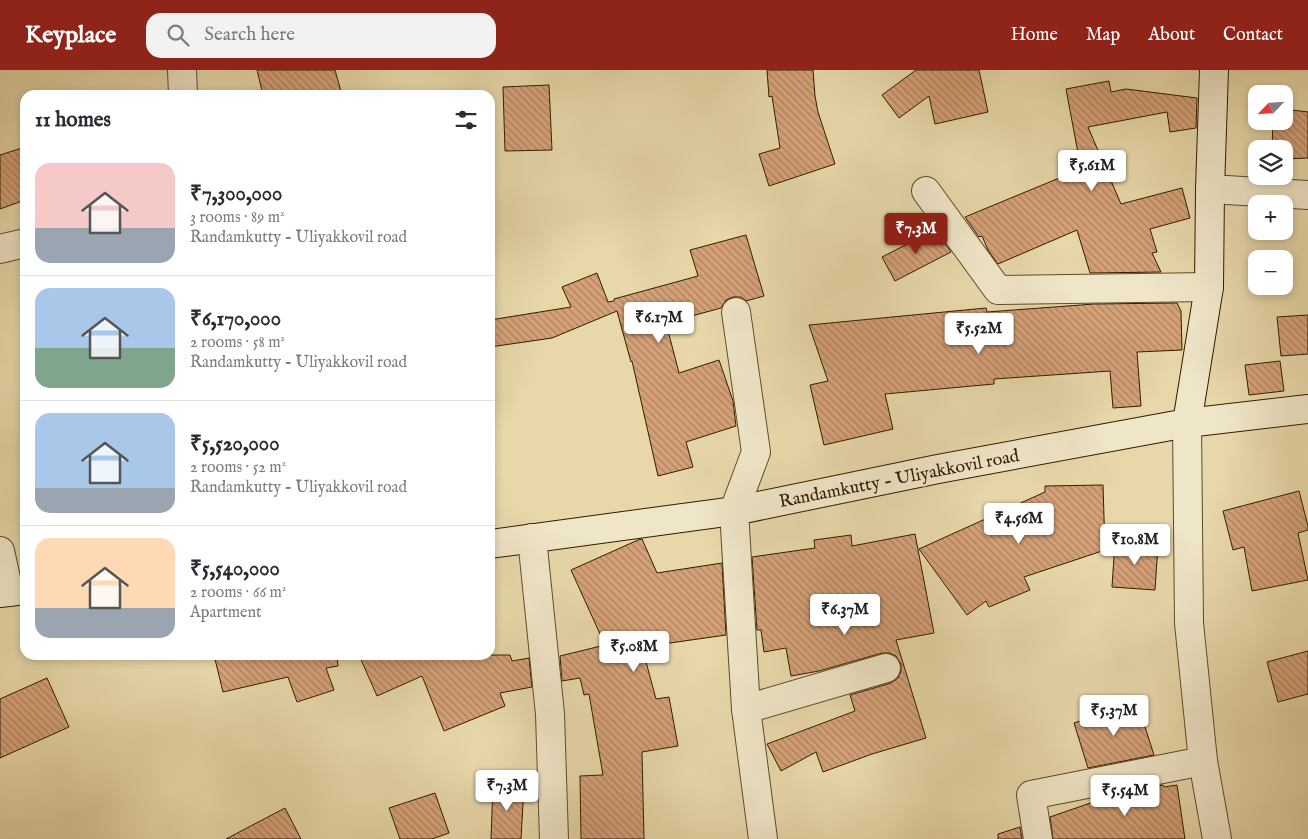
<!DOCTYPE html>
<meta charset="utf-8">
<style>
:root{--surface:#fff;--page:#f2f2f3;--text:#2b2b33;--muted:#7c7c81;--line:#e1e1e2;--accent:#8f2418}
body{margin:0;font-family:"IM FELL English",serif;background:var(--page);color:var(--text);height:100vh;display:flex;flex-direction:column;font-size:19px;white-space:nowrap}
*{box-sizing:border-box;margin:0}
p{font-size:16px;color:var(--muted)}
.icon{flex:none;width:28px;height:28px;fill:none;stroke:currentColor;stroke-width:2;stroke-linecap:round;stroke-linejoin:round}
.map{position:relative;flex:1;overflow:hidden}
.sheet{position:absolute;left:20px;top:20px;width:475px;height:570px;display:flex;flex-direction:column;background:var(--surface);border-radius:15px;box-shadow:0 2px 8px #0003}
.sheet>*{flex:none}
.needle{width:32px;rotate:245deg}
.controls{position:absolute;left:1248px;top:15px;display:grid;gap:10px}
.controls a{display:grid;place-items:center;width:45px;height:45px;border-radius:10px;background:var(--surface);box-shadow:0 2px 8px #0003;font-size:25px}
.price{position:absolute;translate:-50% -42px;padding:0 11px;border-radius:5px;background:#fff;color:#222;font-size:16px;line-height:32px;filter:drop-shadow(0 1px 2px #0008)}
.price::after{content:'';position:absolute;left:50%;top:30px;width:15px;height:11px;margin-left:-8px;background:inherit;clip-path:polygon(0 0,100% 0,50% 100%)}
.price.selected{background:var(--accent);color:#fff}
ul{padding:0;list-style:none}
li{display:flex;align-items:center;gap:15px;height:125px;padding:0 15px}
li+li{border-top:1px solid var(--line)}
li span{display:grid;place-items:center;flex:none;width:140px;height:100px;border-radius:15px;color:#555}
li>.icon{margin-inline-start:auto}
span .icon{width:60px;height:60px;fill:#fffc;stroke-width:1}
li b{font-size:21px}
h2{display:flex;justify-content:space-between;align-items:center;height:60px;padding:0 15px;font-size:21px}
header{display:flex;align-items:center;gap:30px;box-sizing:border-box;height:70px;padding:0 25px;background:var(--accent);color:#fff}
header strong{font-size:24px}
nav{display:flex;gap:28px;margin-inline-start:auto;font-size:18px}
.search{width:350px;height:45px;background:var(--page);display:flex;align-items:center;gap:12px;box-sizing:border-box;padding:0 18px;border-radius:15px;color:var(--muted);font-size:19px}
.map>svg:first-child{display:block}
.building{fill:url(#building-back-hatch);stroke:#321c01}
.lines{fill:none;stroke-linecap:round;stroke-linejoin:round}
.street-casing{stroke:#5f4b2b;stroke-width:30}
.secondary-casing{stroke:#321c01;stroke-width:30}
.street{stroke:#efe5c7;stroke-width:28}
.secondary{stroke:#efe5c7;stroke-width:28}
.labels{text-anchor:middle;stroke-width:4.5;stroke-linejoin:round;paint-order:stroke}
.street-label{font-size:18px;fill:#321c01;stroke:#efe5c7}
</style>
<header>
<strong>Keyplace</strong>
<div class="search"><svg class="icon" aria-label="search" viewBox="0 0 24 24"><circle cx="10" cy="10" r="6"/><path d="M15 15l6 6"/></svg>Search here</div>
<nav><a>Home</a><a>Map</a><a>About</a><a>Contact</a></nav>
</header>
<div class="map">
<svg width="1308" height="769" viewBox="0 0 1308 769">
<defs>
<pattern id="building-back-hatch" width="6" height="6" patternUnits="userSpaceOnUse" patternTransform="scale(1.25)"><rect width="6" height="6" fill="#d5a178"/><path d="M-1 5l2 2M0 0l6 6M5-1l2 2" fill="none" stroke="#ad8260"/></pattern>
</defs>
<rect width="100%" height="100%" fill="#e7d7a9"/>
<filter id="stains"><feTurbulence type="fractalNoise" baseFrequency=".004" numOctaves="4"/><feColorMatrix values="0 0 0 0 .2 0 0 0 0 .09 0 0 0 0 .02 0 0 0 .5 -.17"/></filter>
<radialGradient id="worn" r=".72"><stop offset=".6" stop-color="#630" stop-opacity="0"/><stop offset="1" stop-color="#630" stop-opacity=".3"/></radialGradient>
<g class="building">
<polygon points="257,0 335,0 342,25 263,25"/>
<polygon points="767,0 813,0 815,26 818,42 835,94 769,116 759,84 780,78 772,26 769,27"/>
<polygon points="916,0 979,0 988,42 935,54 929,26 899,48 882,25"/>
<polygon points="1109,11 1111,22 1126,19 1197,28 1196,58 1170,62 1167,42 1088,57 1121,134 1182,118 1190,148 1150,159 1157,182 1152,183 1161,202 1090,203 1077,160 998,194 988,180 982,166 979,167 965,147 1081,99 1066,19"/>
<polygon points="549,15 552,80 505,81 503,17"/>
<polygon points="1284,39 1308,42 1308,88 1284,89 1284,79 1272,79 1273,51 1284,51"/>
<polygon points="25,77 25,130 0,139 0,85"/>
<polygon points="935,160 951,182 895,211 882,187 917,169 916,168"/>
<polygon points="746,165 764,226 746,231 741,227 733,227 726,230 721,238 666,253 679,303 719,290 733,331 736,356 686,372 693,397 658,406 632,291 631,292 617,241 552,268 490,277 490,250 571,237 562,217 597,203 608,232 614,231 614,229 698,206 690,180"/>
<polygon points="1177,233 1181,241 1182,280 1137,282 1141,336 1113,338 1110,301 994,309 994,314 885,324 893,359 824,375 810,315 828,311 809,255 986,238 987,242 1094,234"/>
<polygon points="1308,245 1308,284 1281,286 1277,247"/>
<polygon points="1280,291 1284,321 1249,325 1245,295"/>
<polygon points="1103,415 1105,480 1024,507 1030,520 989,537 986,531 967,545 919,479 1045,422 1045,416"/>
<polygon points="1299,421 1308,456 1308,460 1298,463 1308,510 1252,521 1244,477 1233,480 1223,441"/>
<polygon points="915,464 934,563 896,570 926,668 872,684 823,702 816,682 781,701 767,674 855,641 850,625 891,613 898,608 901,601 901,594 896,586 889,583 882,583 819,601 791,606 786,578 764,582 761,560 757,560 752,487 815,478 814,470 851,465 852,476"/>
<polygon points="642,469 657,503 722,493 726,565 642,577 656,629 669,627 678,676 642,682 644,769 581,769 580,706 603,705 589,624 584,625 580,608 562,611 560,586 605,575 571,500 638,470"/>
<polygon points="1115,472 1158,475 1155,520 1112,517"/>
<polygon points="1308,581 1308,624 1278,632 1267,592"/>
<polygon points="214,585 337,585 338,596 326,598 334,620 297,632 288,607 223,622"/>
<polygon points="359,585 510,585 512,591 529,588 532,617 500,623 505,636 444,661 422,606 377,626"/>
<polygon points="47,608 69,657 0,688 0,629"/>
<polygon points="1137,632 1154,685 1088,698 1074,653"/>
<polygon points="493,715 524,717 521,769 491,769"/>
<polygon points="1163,715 1164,717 1177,715 1185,769 1053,769 1050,747 1099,730 1098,728"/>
<polygon points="435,723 449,763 432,769 400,769 389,738"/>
<polygon points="285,738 301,769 226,769"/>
<polygon points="1020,757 1022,769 998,769 998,764"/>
</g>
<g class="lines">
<defs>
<g id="street">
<polyline points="182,0 183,25"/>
<polyline points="1210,119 1308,125"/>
<polyline points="926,121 998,220 1209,217"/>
<polyline points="0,179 25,173"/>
<polyline points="736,242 756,382 734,441 746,639 763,769"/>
<polyline points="1187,353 1189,553 1203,691 1217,769"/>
<polyline points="532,468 550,644 554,769"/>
<polyline points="0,481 9,522"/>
<polyline points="746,639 886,598"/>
<polyline points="1038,769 1031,725 1203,691"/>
</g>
<g id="secondary">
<polyline points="1187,353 1209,217 1210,119 1214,0"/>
<polyline points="490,474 734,441 938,399 1187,353 1308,339"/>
<polyline points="0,523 25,520"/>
</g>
</defs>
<use href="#street" class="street-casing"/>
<use href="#secondary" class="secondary-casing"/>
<use href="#street" class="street"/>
<use href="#secondary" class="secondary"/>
</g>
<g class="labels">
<g class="street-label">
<text transform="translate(899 408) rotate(-11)" y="6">Randamkutty - Uliyakkovil road</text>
</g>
</g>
<rect width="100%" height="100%" filter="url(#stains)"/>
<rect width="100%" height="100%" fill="url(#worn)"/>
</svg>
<div class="controls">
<a><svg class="needle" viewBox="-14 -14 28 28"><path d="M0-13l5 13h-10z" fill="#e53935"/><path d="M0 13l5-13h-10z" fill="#7c7c81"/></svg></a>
<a><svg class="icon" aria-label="layers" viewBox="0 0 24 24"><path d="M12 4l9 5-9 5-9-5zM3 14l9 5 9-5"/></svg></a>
<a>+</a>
<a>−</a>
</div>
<b class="price" style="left:1092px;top:122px">₹5.61M</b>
<b class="price selected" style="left:916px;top:185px">₹7.3M</b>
<b class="price" style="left:659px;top:274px">₹6.17M</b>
<b class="price" style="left:979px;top:285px">₹5.52M</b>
<b class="price" style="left:1019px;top:475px">₹4.56M</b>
<b class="price" style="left:1135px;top:496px">₹10.8M</b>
<b class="price" style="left:845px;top:566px">₹6.37M</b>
<b class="price" style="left:634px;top:603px">₹5.08M</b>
<b class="price" style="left:1114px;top:667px">₹5.37M</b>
<b class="price" style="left:507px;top:742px">₹7.3M</b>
<b class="price" style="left:1125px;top:747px">₹5.54M</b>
<section class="sheet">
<h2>11 homes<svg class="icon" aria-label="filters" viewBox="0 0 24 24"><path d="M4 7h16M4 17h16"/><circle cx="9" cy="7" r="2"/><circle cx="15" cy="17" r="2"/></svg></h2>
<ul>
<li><span style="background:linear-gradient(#f6c9c9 65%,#9aa5b1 0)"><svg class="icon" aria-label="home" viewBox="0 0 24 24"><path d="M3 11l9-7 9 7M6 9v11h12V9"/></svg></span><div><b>₹7,300,000</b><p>3 rooms · 89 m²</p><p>Randamkutty - Uliyakkovil road</p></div></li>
<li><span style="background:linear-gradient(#a9c7e8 60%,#7fa58c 0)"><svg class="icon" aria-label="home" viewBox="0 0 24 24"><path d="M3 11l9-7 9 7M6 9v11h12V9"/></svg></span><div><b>₹6,170,000</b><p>2 rooms · 58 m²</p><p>Randamkutty - Uliyakkovil road</p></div></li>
<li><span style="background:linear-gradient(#a9c7e8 75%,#9aa5b1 0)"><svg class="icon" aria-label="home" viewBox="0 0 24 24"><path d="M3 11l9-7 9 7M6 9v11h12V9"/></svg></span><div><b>₹5,520,000</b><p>2 rooms · 52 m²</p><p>Randamkutty - Uliyakkovil road</p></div></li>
<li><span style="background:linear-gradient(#ffd9b3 70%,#9aa5b1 0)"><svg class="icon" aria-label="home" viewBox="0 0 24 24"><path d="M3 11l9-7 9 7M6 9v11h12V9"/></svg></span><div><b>₹5,540,000</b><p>2 rooms · 66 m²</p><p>Apartment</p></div></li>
</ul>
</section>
</div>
